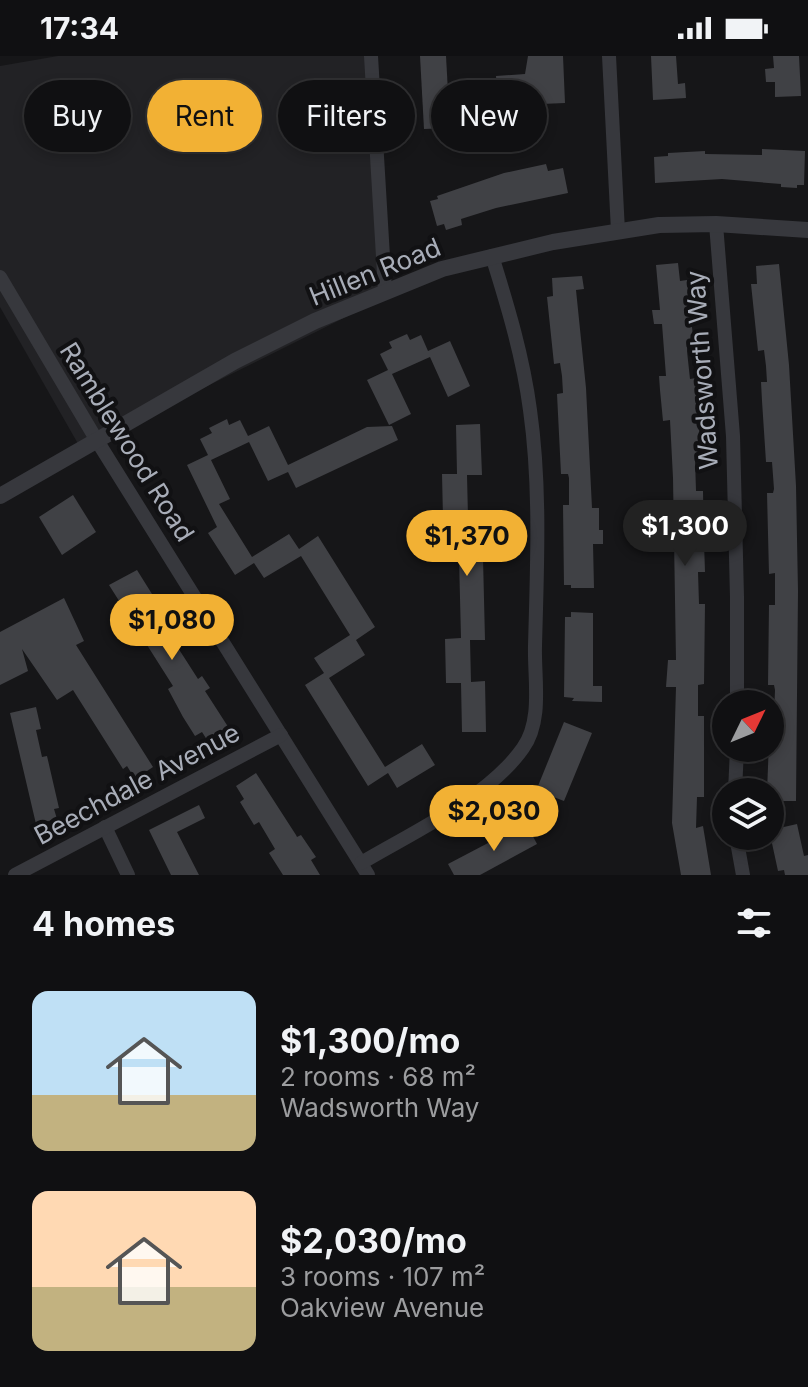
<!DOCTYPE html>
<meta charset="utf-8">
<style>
:root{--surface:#101012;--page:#1e1e20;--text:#f1f3f6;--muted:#9c9d9f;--line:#303032;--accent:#f2b134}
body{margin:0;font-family:Inter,sans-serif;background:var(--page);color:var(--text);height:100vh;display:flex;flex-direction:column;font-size:30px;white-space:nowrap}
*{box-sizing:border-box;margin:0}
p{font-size:26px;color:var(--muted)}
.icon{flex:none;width:44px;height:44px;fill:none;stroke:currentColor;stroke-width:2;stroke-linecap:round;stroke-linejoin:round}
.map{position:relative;height:819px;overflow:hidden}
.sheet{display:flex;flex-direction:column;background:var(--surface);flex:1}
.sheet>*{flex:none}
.banner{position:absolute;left:24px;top:24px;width:760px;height:72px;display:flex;gap:16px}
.needle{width:52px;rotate:47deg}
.controls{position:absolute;left:712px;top:634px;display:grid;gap:16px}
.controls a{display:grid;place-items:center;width:72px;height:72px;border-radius:50%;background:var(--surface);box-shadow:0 4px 12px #0003,0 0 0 2px var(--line);font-size:40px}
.price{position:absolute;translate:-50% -68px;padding:0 18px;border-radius:28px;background:var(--accent);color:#111;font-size:26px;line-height:52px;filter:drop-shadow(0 2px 4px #0008)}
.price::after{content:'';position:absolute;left:50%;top:48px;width:24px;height:18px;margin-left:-12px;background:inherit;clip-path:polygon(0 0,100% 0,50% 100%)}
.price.active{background:#222;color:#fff}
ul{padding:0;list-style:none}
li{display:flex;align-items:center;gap:24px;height:200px;padding:0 32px}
li span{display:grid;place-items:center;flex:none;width:224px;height:160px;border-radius:16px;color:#555}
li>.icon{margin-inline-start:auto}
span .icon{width:96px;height:96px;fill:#fffc;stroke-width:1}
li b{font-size:34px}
h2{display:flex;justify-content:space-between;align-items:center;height:96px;padding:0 32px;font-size:34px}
.tag{padding:0 28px;border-radius:36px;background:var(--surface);box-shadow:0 4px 12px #0003,0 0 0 2px var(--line);font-size:28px;line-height:72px}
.tag.active{background:var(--accent);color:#111}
.status{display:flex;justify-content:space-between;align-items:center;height:56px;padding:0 40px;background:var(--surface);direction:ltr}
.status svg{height:22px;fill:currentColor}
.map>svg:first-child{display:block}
.built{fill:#222225}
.building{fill:#404145}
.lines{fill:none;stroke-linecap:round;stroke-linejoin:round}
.minor{stroke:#37383d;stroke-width:14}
.tertiary{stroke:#37383d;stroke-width:16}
.labels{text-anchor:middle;stroke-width:8;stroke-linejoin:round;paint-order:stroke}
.street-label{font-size:26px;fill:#a8adb8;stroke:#111113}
</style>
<div class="status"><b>17:34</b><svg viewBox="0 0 49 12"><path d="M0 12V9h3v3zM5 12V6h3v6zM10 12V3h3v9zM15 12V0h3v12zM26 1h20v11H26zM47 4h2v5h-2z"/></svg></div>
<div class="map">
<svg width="808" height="819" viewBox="0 0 808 819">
<rect width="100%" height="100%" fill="#161618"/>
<polygon class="built" points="58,0 372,0 388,240 81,393 0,251 0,10"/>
<g class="building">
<polygon points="420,0 446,0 450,72 424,73"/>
<polygon points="528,0 563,0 565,47 518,49 518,54 498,55 496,20 525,18"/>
<polygon points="651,0 676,0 678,28 685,27 686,42 653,44"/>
<polygon points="773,0 799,0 801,40 775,41 775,26 766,26 765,13 774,12"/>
<polygon points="762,93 805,95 804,129 797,129 797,132 781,131 781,128 722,123 655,127 654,101 668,100 668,97 705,95 705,98 762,99"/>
<polygon points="546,108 548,115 563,112 568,137 496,152 461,163 462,169 446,174 444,168 437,170 430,145 438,143 437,140 504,117"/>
<polygon points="678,207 680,225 687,224 694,290 687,291 687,295 690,323 696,322 701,403 695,403 696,435 703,435 704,486 705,516 698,516 699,548 705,548 704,628 698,629 698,660 704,660 704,741 697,741 696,772 703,770 711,819 681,819 672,767 676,631 666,631 668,604 676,604 673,422 670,364 663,365 660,334 659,320 666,320 662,268 654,268 652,254 660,254 656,209"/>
<polygon points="779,208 789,309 796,430 798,535 796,745 773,745 773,741 767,736 770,660 774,660 775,634 774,629 768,629 769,549 775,549 775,517 769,518 767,437 773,437 774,433 772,406 766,406 762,345 761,326 767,326 766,310 764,294 758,295 751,228 757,228 756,210"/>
<polygon points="582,220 584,233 576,234 586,332 592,452 599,452 599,474 603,474 603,488 593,488 594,532 571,532 571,529 564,529 563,449 569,449 569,422 568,418 561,418 557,338 563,337 562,320 560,307 554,308 547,241 553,240 552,222"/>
<polygon points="407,278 410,284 421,279 428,295 450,285 470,330 448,341 430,301 392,318 411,358 389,369 367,324 388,314 380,298 392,292 389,286"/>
<polygon points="227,363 229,369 240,364 248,380 269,370 288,409 367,371 392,370 398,384 296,432 288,416 268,425 249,386 211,404 230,443 219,448 252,501 289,478 299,493 318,480 375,571 356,584 365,599 329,622 385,711 422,688 435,709 397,732 388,717 368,730 305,629 324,617 314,602 350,579 301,500 264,522 254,507 235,519 208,477 217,471 187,409 208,399 200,383 212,377 209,372"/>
<polygon points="480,368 482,419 467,419 468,461 482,461 485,584 470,584 471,626 485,625 486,676 462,676 461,627 446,627 445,583 461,582 458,462 443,462 442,418 457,418 456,369"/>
<polygon points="73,439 96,476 62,499 39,461"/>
<polygon points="137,514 152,538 146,542 198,623 202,620 210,632 205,635 234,680 213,693 202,676 195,680 183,661 168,633 173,630 109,529"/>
<polygon points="64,542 84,585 76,589 153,711 135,723 127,710 123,713 73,634 57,644 22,593 28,615 0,629 0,576"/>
<polygon points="571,556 593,557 593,630 602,630 602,646 572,645 574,642 564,641 565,561 571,561"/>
<polygon points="36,651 41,673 36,674 42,701 47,700 59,752 54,753 57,763 36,768 10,657"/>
<polygon points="564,666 592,677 564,745 543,737 544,733 538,730"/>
<polygon points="256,717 296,779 297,781 301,779 316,801 311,804 320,819 283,819 269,797 275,793 259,766 254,769 240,746 244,743 236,730"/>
<polygon points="199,749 205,762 177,776 199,819 171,819 149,774"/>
<polygon points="526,767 537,788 480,819 454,819 448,808"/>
<polygon points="797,768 804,800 808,799 808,819 785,819 784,814 778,815 770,778 776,777 775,773"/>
</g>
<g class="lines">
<g class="minor">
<polyline points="371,0 385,234"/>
<polyline points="609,0 618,175"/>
<polyline points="716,168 733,380 737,541 737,648"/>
<polyline points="0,221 96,383 368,819"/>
<polyline points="735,736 737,692"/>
<polyline points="105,771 128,819"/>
<polyline points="736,780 743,819"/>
<path d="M361,807c52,-31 127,-65 162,-115 20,-28 11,-70 12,-102 2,-78 6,-158 -5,-236 -7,-53 -22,-103 -38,-154"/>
<polyline points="15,819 281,679"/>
</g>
<polyline class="tertiary" points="0,440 235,305 315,265 442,213 553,186 659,169 716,168 808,174"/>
</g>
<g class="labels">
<g class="street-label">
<text transform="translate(375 216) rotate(-22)" y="9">Hillen Road</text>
<text transform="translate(702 314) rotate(-94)" y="9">Wadsworth Way</text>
<text transform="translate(127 386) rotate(58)" y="9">Ramblewood Road</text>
<text transform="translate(137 728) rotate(-28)" y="9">Beechdale Avenue</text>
</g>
</g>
</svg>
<div class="controls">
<a><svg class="needle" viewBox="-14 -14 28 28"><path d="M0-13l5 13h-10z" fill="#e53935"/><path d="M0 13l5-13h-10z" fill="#9c9d9f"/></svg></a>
<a><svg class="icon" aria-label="layers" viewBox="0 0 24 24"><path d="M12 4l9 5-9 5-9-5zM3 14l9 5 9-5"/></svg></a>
</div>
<b class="price active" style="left:685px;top:512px">$1,300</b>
<b class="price" style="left:467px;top:522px">$1,370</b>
<b class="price" style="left:172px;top:606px">$1,080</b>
<b class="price" style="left:494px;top:797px">$2,030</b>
<div class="banner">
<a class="tag">Buy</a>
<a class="tag active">Rent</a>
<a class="tag">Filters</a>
<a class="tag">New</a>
</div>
</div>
<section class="sheet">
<h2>4 homes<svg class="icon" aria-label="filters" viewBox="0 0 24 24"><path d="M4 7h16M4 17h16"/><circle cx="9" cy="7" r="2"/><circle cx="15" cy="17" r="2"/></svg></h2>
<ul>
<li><span style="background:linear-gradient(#bfe0f5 65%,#c2b280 0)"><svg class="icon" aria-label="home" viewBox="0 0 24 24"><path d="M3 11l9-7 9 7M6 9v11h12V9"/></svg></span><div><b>$1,300/mo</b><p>2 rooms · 68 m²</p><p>Wadsworth Way</p></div></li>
<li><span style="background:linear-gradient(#ffd9b3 60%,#c2b280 0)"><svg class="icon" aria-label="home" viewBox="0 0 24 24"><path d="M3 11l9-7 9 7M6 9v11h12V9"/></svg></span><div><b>$2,030/mo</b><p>3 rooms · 107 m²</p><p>Oakview Avenue</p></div></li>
</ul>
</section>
